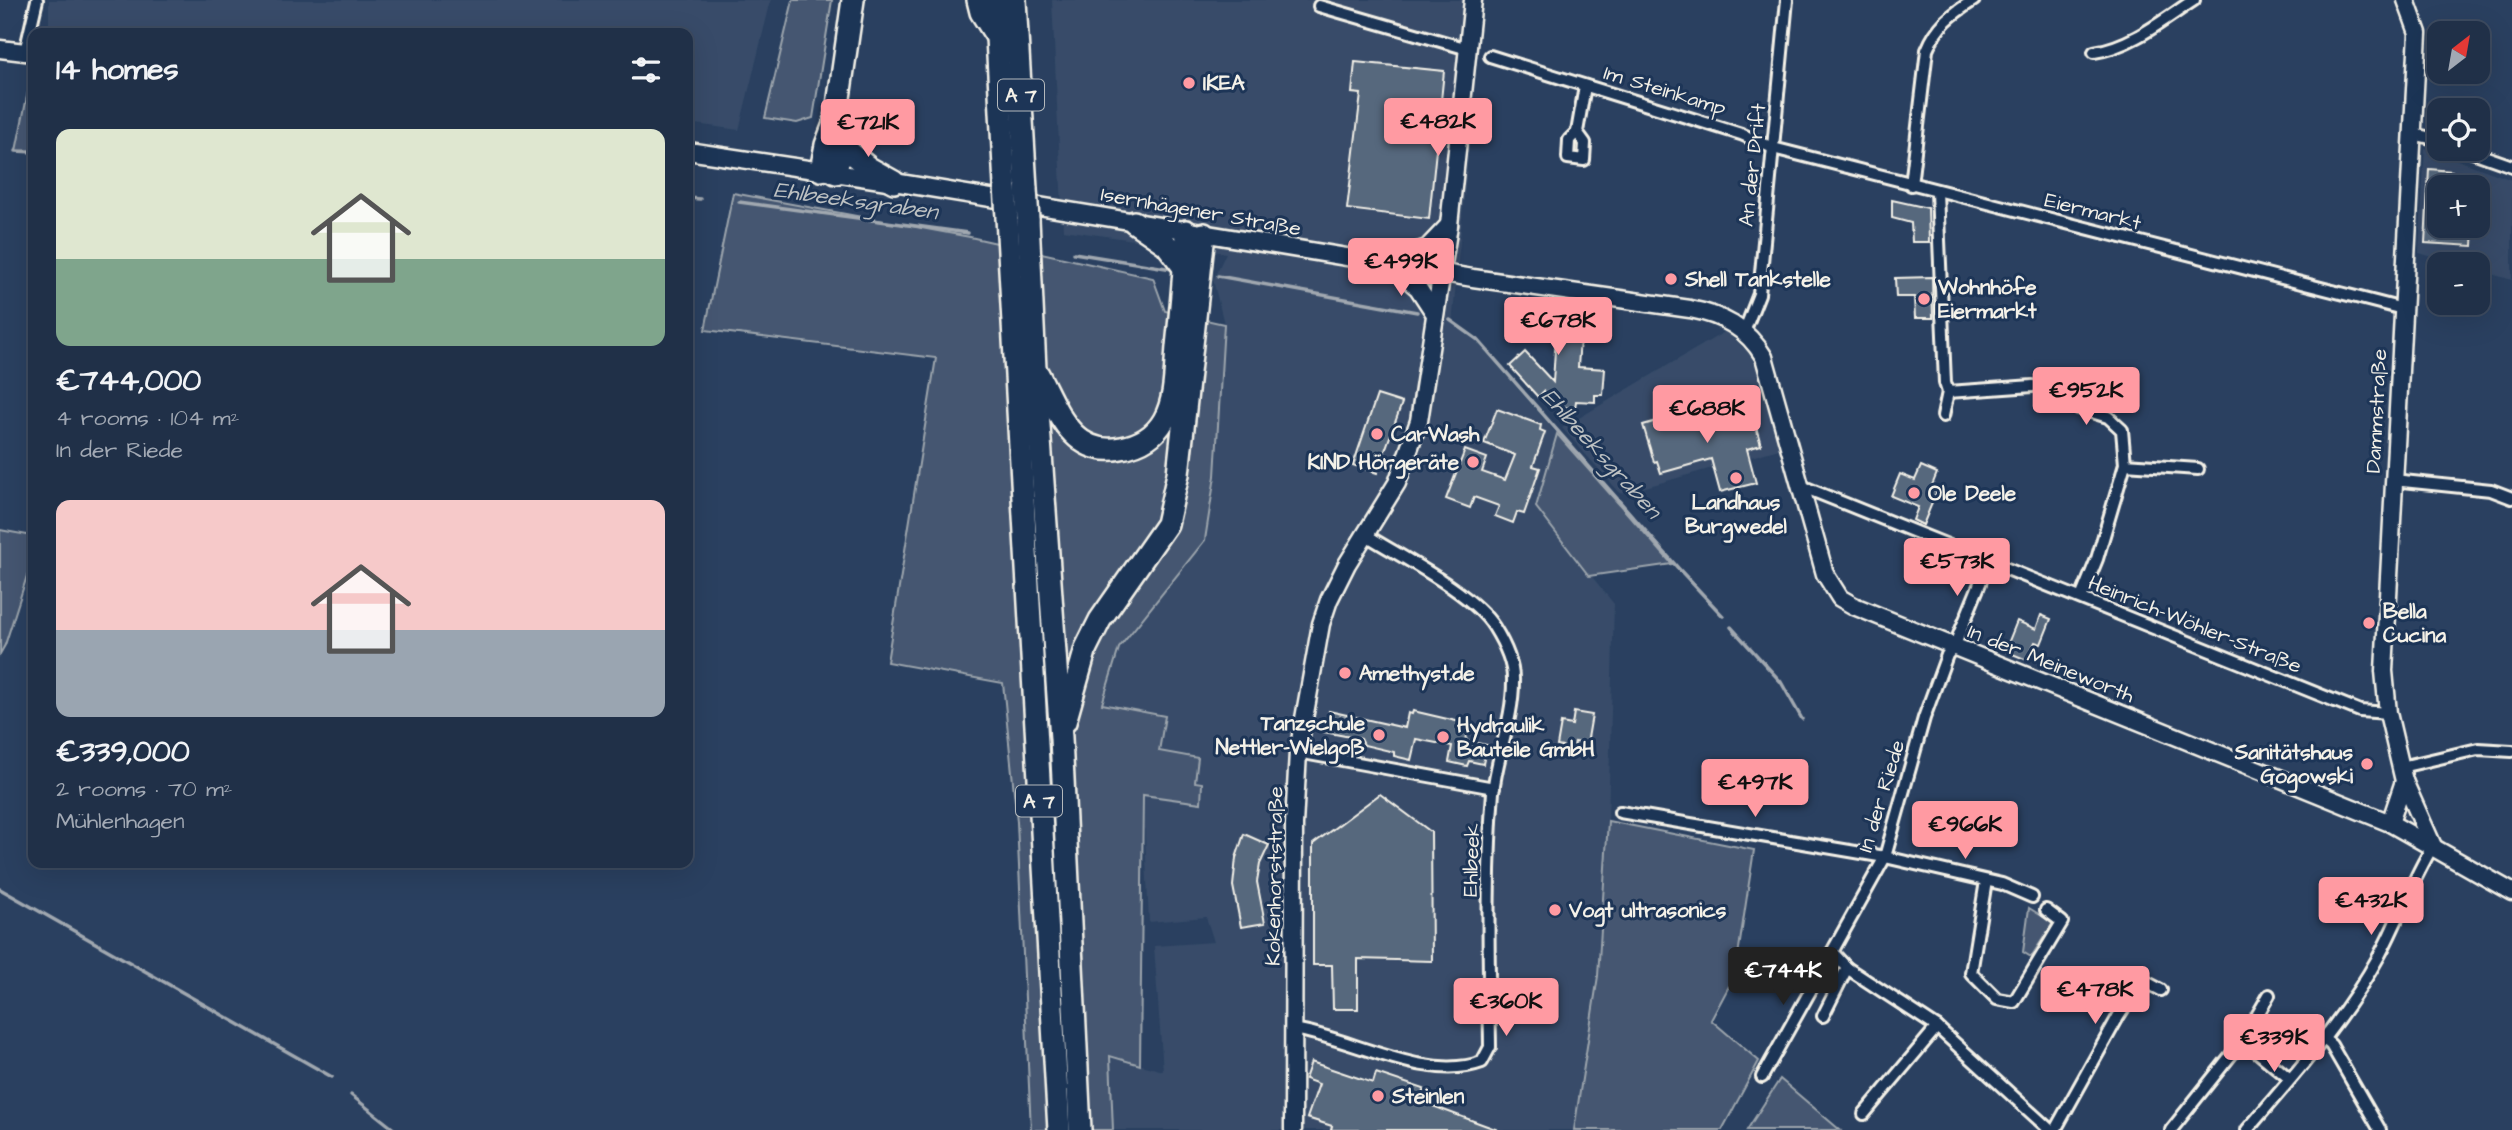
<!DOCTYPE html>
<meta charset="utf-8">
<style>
:root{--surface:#203048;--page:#2d3c52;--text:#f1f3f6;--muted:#a2a9b4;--line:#3d4b60;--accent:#ff9aa2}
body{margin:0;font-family:"Architects Daughter",sans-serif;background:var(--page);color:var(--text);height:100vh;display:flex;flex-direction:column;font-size:26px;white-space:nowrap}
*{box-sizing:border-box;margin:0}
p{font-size:23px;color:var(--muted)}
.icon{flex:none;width:38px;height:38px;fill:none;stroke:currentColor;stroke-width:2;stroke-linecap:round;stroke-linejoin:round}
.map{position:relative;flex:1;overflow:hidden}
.drawer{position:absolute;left:28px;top:28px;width:665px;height:840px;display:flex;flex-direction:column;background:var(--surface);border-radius:14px;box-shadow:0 7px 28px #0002,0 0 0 2px var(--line)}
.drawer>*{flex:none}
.needle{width:46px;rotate:31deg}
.controls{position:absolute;left:2427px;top:21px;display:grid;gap:14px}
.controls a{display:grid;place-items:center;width:63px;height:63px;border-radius:14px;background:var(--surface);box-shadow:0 7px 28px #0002,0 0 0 2px var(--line);font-size:35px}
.price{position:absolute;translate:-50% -60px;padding:0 16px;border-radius:7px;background:var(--accent);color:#111;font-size:23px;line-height:46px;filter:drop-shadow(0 2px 4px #0008)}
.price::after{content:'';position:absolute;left:50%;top:42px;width:21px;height:16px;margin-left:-10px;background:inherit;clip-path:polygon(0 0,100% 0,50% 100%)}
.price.selected{background:#222;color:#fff}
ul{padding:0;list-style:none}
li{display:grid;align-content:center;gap:14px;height:371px;padding:0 28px}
li span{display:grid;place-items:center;height:217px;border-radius:14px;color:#555}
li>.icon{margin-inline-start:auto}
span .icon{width:126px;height:126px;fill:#fffc;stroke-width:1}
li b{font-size:30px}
h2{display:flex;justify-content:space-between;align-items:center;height:84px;padding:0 28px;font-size:30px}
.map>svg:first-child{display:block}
.built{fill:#374c69;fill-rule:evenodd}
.green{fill:#445771;stroke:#9ca4ac;stroke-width:2}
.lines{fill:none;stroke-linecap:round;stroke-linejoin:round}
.stream{stroke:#a1a8b0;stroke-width:3.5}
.building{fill:#56677d;stroke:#f4f1e8;stroke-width:2}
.minor-casing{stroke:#f4f1e8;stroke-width:16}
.secondary-casing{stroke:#f4f1e8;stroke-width:21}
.motorway-casing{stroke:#f4f1e8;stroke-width:26}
.minor{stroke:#1d3557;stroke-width:10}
.secondary{stroke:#1d3557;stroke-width:16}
.motorway{stroke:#1d3557;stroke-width:21}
.motorway-bridge-casing{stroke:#f4f1e8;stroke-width:26;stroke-linecap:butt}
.motorway-bridge{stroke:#1d3557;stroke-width:21}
.poi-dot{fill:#ff9aa2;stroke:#1d3557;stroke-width:2.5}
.labels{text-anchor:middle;stroke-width:6;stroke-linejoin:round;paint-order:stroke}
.shield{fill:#1d3557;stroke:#b4b9bc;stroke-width:2}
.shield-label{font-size:19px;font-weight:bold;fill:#f4f1e8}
.poi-label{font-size:21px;font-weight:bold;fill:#f4f1e8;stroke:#1d3557;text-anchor:start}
.street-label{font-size:21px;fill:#f4f1e8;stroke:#1d3557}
.water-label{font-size:23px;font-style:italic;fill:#bdc1c2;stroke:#1d3557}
</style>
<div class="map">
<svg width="2512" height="1130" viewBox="0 0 2512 1130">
<rect width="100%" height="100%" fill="#2a4060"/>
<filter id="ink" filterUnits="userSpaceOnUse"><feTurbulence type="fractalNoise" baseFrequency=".0143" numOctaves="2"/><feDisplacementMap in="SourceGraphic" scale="14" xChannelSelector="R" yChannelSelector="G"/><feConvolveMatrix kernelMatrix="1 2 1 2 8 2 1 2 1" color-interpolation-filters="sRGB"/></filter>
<g filter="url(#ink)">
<g class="built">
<polygon points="49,0 771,0 739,130 688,123 688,33 56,33 49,29"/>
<polygon points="1052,0 1483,0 1452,324 1477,342 1557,434 1536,507 1614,604 1608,821 1598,976 1576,1130 1113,1130 1110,1056 1163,1071 1154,946 1214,942 1206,917 1149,922 1143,794 1195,782 1159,751 1165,716 1102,704 1119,648 1164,588 1215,476 1224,324 1213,280 1226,253 1063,230"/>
<path d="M2425,148l87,32v100l-34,-10v-6h-21l-38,-11zM2440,187h38v39h-38z"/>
<polygon points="1726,331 1750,354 1757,369 1779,449 1621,494 1562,428"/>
</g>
<g class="green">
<polygon points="793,0 832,0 813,118 797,123 765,118"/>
<polygon points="33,67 33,150 16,151"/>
<polygon points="733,193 970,237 1153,278 1165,311 1224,324 1215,476 1205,540 1119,648 1102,704 1165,716 1159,751 1198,758 1195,782 1202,783 1201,803 1143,795 1140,1065 1110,1056 1113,1130 1031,1130 1017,822 1003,683 887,662 936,358 705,330"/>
<polygon points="1557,434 1672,564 1589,576 1536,507"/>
<polygon points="0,530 33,536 33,557 5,645 0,654"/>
<polygon points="1608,821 1754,850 1735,975 1711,1020 1759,1061 1722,1130 1574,1130 1598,976"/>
<polygon points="2029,908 2053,923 2031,957 2023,952"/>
<polygon points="1780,1079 1840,1130 1747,1130"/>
</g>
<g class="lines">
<g class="stream">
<polyline points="16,151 33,152"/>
<polyline points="688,198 700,199"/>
<polyline points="739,202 968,233"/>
<polyline points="1074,253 1172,269"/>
<polyline points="1218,276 1417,312"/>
<polyline points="1450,320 1478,340 1678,568 1723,616"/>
<polyline points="1731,627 1781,682 1802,719"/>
<polyline points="0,889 332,1077"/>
<polyline points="351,1095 395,1130"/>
</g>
</g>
<g class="building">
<polygon points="1355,62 1444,71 1429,219 1347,209 1361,94 1352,93"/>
<polygon points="2429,169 2452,171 2452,176 2477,177 2476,187 2440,187 2440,226 2474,226 2473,246 2425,243"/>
<polygon points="1892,200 1928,208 1929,242 1912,242 1911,223 1892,218"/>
<polygon points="1932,277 1933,318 1915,318 1914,297 1896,297 1895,278"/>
<polygon points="1513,306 1582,311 1578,367 1605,369 1603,395 1595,395 1595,402 1576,401 1575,408 1558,407 1544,391 1538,397 1510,366 1525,352 1553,382 1556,334 1512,331"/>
<polygon points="1377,395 1402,403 1377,473 1353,465"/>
<polygon points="1741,404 1746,422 1754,420 1761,445 1747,449 1756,483 1720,492 1711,459 1661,473 1657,461 1654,462 1643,425 1671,417 1672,423"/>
<polygon points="1497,409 1541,425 1540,430 1545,432 1533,466 1540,468 1524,514 1517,512 1513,523 1495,516 1499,506 1474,497 1470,508 1446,499 1465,450 1487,458 1482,472 1505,480 1515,455 1484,443"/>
<polygon points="1921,466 1937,473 1931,488 1937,491 1923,525 1913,520 1918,507 1891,496 1900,474 1915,480"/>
<polygon points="2041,615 2051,619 2041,644 2035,642 2027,660 2005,651 2017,621 2036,629"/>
<polygon points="1329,711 1405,728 1408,713 1412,714 1413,711 1469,724 1466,741 1487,745 1483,764 1469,761 1467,766 1449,762 1452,746 1416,739 1411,760 1394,756 1394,752 1364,745 1361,739 1324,732"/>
<polygon points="1574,712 1592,715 1587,744 1575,742 1574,749 1557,746 1561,723 1572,725"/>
<polygon points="1380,794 1431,832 1432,961 1358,959 1358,1009 1333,1009 1332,965 1313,965 1313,844"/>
<polygon points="1244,834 1269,845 1260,864 1257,882 1265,923 1241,927 1233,886 1236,858"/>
<polygon points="1311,1062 1373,1083 1376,1073 1424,1089 1419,1101 1498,1130 1331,1130 1332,1126 1307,1118 1319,1084 1305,1079"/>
</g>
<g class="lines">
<defs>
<g id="minor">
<polyline points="1319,6 1468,49"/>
<polyline points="25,52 37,0"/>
<path d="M2094,52c37,-5 69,-32 100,-52"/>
<polyline points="1490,56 1741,134 1773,148 2403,309"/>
<polyline points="1577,132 1585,143 1584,160 1568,158 1569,140 1577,132 1585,86"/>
<polyline points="2413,134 2440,140"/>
<polyline points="2464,149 2512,166"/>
<path d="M1911,185l16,-135c10,-25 25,-36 47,-50"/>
<polyline points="1937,192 1945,383 1948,392 2033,386"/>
<polyline points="1744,332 1759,294 1787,0"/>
<polyline points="2063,403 2108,417 2122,430 2125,464 2097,559 2081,598"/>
<polyline points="1943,416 1948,392"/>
<polyline points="2125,464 2198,469"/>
<polyline points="2393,480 2491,490 2512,498"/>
<polyline points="1801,486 2360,711 2388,713"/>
<polyline points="1298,752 1494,788"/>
<polyline points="2401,767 2478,749 2512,751"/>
<polyline points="1620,812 1885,857 2002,884 2032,897"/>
<polyline points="1986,881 1971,973 1997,999 2014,1002 2062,922 2046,910"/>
<polyline points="1847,968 1937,1027 2050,1130"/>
<polyline points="1823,1016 1847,968 1832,952 1885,857 1924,718 1947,655 1954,647 1989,561"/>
<path d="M1293,1029c57,8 132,54 189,33l8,-15c-1,-85 -4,-171 3,-255 4,-37 20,-73 20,-110 1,-19 -9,-39 -19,-55 -21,-34 -93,-70 -128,-92"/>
<polyline points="2324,1039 2331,1045 2380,1130"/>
<polyline points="2243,1040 2269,995"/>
<polyline points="1762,1077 1832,952"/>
<polyline points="1864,1114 1937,1027"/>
<polyline points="2055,1130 2118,1017 2142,980 2161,990"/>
<polyline points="2171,1130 2243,1040 2290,1079"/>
<path d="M2247,1130c47,-55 97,-110 132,-174 20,-36 32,-75 54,-110"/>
</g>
<g id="secondary">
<polyline points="0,49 33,53"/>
<path d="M688,151l206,31 579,96 217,31c32,6 57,19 74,48l61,217 15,24 14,8 536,217 122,69"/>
<polyline points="1387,261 1427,248 1449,225"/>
<polyline points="1390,265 1418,288 1435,314"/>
<polyline points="2404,781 2433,846"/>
<polyline points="2390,823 2404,781 2388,713 2384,671 2418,33 2406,0"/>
<polyline points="1293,1130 1294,825 1298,752 1321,624 1329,600 1347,564 1397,483 1419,421 1449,225 1473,0"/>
</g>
<g id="motorway">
<polyline points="978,0 981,12 995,34"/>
<polyline points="995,0 1005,186"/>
<polyline points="1015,0 1026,189"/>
<polyline points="841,145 869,168 894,182"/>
<polyline points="821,170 826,145 836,119 853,0"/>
<polyline points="836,173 841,145 839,134"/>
<polyline points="1007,217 1059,1130"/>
<polyline points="1028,219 1035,369 1061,738 1080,1130"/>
<polyline points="1134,222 1166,244 1185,269"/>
<path d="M1038,374c18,34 34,84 83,74 18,-3 34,-12 43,-28 12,-21 11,-49 13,-73 4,-39 8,-77 9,-116"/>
<polyline points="1065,722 1086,648 1100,620 1167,524 1178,474 1204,234"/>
</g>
</defs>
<use href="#minor" class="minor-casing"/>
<use href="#secondary" class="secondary-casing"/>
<use href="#motorway" class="motorway-casing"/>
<use href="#minor" class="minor"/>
<use href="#secondary" class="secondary"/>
<use href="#motorway" class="motorway"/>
<defs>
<g id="motorway-bridge">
<polyline points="1005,186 1007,217"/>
<polyline points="1026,189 1028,219"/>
</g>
</defs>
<use href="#motorway-bridge" class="motorway-bridge-casing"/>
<use href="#motorway-bridge" class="motorway-bridge"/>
</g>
</g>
<g class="poi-dot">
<circle cx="1189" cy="83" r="7"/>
<circle cx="1671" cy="279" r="7"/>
<circle cx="1924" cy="299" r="7"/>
<circle cx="1377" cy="434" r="7"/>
<circle cx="1473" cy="462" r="7"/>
<circle cx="1736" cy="478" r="7"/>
<circle cx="1914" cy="493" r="7"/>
<circle cx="2369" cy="623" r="7"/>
<circle cx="1345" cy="673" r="7"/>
<circle cx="1379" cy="735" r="7"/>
<circle cx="1443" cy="737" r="7"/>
<circle cx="2367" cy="764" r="7"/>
<circle cx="1555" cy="910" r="7"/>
<circle cx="1378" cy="1096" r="7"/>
</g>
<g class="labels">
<g class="shield">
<rect x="998" y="79.5" width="46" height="31" rx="5"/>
<rect x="1016" y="785.5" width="46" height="31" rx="5"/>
</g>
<g class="shield-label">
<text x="1021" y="102">A 7</text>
<text x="1039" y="808">A 7</text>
</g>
<g class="poi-label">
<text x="1203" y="90">IKEA</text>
<text x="1685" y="286">Shell Tankstelle</text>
<text x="1938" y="294">Wohnhöfe<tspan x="1938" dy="24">Eiermarkt</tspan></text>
<text x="1391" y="441">CarWash</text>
<text x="1459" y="469" text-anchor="end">KIND Hörgeräte</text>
<text x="1928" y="500">Ole Deele</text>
<text x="1736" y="509" text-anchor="middle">Landhaus<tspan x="1736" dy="24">Burgwedel</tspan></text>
<text x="2383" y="618">Bella<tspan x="2383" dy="24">Cucina</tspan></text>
<text x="1359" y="680">Amethyst.de</text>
<text x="1365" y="730" text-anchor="end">Tanzschule<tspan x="1365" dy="24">Nettler-Wielgoß</tspan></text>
<text x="1457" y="732">Hydraulik<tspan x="1457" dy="24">Bauteile GmbH</tspan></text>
<text x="2353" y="759" text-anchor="end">Sanitätshaus<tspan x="2353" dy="24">Gogowski</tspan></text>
<text x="1569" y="917">Vogt ultrasonics</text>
<text x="1392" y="1103">Steinlen</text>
</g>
<g class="street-label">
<text transform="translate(1665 90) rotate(17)" y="7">Im Steinkamp</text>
<text transform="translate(1752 165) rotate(-84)" y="7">An der Drift</text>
<text transform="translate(1201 211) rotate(10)" y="7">Isernhägener Straße</text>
<text transform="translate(2093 211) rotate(14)" y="7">Eiermarkt</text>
<text transform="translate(2376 411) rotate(-87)" y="7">Dammstraße</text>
<text transform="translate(2195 624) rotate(22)" y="7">Heinrich-Wöhler-Straße</text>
<text transform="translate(2051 663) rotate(22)" y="7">In der Meineworth</text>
<text transform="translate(1881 796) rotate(-73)" y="7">In der Riede</text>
<text transform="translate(1471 860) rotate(-88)" y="7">Ehlbeek</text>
<text transform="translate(1274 876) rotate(-89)" y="7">Kokenhorststraße</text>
</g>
<g class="water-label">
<text transform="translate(856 200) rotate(8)" y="8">Ehlbeeksgraben</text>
<text transform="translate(1602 453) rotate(48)" y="8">Ehlbeeksgraben</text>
</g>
</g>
</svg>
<div class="controls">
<a><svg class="needle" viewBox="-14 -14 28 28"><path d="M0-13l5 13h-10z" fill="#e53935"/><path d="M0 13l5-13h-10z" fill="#a2a9b4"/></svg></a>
<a><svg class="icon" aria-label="locate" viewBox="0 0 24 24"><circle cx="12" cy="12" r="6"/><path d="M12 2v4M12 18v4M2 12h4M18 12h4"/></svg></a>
<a>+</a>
<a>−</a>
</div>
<b class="price" style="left:1438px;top:158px">€482K</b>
<b class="price" style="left:868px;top:159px">€721K</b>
<b class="price" style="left:1401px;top:298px">€499K</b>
<b class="price" style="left:1558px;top:357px">€678K</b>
<b class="price" style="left:2086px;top:427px">€952K</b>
<b class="price" style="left:1707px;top:445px">€688K</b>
<b class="price" style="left:1957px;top:598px">€573K</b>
<b class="price" style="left:1755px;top:819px">€497K</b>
<b class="price" style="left:1965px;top:861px">€966K</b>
<b class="price" style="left:2371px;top:937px">€432K</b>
<b class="price selected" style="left:1783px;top:1007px">€744K</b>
<b class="price" style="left:2095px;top:1026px">€478K</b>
<b class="price" style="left:1506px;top:1038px">€360K</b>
<b class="price" style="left:2274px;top:1074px">€339K</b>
<section class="drawer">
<h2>14 homes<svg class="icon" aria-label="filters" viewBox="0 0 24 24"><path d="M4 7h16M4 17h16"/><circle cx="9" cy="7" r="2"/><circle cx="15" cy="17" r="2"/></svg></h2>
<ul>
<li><span style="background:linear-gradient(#dfe7d0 60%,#7fa58c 0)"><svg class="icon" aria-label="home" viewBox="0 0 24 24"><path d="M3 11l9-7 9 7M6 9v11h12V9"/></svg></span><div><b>€744,000</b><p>4 rooms · 104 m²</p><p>In der Riede</p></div></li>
<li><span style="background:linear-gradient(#f6c9c9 60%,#9aa5b1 0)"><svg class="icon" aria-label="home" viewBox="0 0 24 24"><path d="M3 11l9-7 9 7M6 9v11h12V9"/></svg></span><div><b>€339,000</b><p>2 rooms · 70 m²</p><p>Mühlenhagen</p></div></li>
</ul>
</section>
</div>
